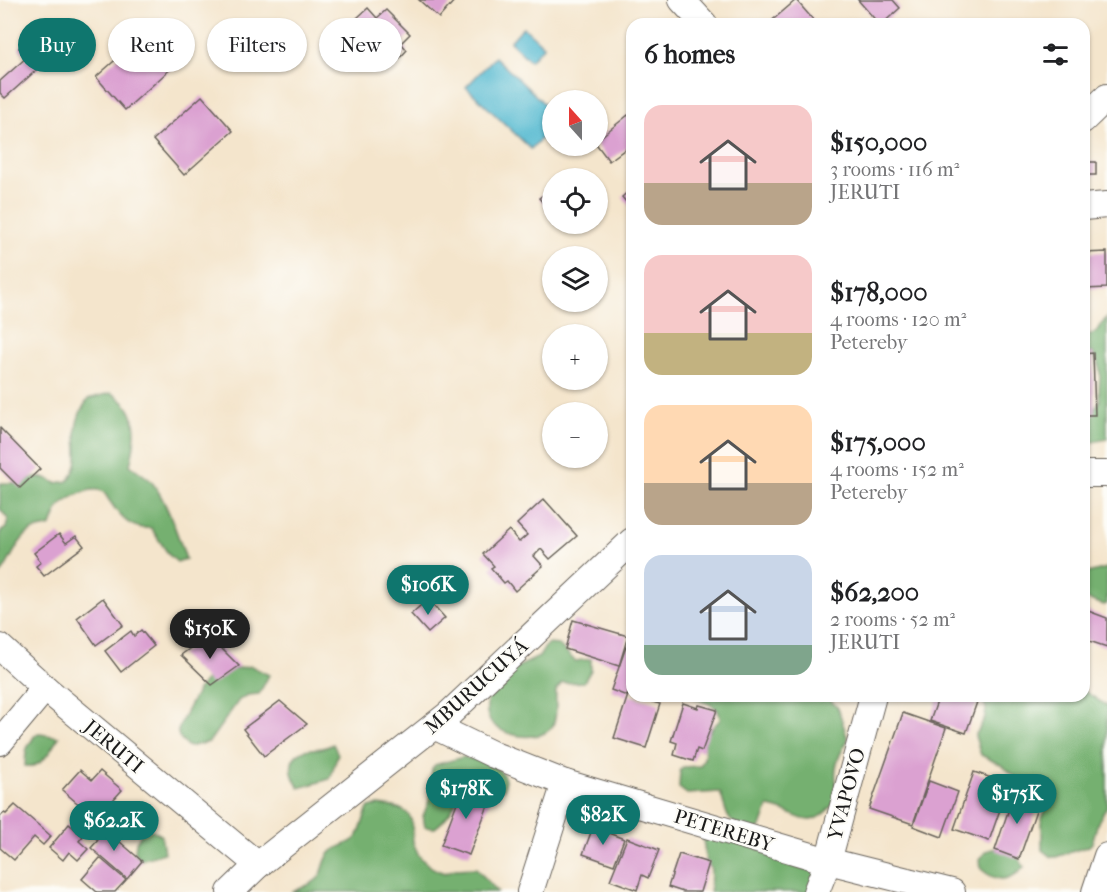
<!DOCTYPE html>
<meta charset="utf-8">
<style>
:root{--surface:#fff;--page:#f6f6f6;--text:#202124;--muted:#757577;--accent:#0f766e}
body{margin:0;font-family:"IM FELL French Canon",serif;background:var(--page);color:var(--text);height:100vh;display:flex;flex-direction:column;font-size:22px;white-space:nowrap}
*{box-sizing:border-box;margin:0}
p{font-size:20px;color:var(--muted)}
.icon{flex:none;width:33px;height:33px;fill:none;stroke:currentColor;stroke-width:2;stroke-linecap:round;stroke-linejoin:round}
.map{position:relative;flex:1;overflow:hidden}
.details{position:absolute;left:626px;top:18px;width:464px;height:684px;display:flex;flex-direction:column;background:var(--surface);border-radius:18px;box-shadow:0 2px 4px #0004}
.details>*{flex:none}
.banner{position:absolute;left:18px;top:18px;width:518px;height:54px;display:flex;gap:12px}
.needle{width:39px;rotate:339deg}
.buttons{position:absolute;left:542px;top:90px;display:grid;gap:12px}
.buttons a{display:grid;place-items:center;width:66px;height:66px;border-radius:50%;background:var(--surface);box-shadow:0 2px 4px #0004;font-size:30px}
.price{position:absolute;translate:-50% -51px;padding:0 14px;border-radius:21px;background:var(--accent);color:#fff;font-size:20px;line-height:39px;filter:drop-shadow(0 2px 3px #0008)}
.price::after{content:'';position:absolute;left:50%;top:36px;width:18px;height:14px;margin-left:-9px;background:inherit;clip-path:polygon(0 0,100% 0,50% 100%)}
.price.current{background:#222;color:#fff}
ul{padding:0;list-style:none}
li{display:flex;align-items:center;gap:18px;height:150px;padding:0 18px}
li span{display:grid;place-items:center;flex:none;width:168px;height:120px;border-radius:18px;color:#555}
li>.icon{margin-inline-start:auto}
span .icon{width:72px;height:72px;fill:#fffc;stroke-width:1}
li b{font-size:26px}
h2{display:flex;justify-content:space-between;align-items:center;height:72px;padding:0 18px;font-size:26px}
.tag{padding:0 21px;border-radius:27px;background:var(--surface);box-shadow:0 2px 4px #0004;font-size:21px;line-height:54px}
.tag.current{background:var(--accent);color:#fff}
.map>svg:first-child{display:block}
.forest{fill:#74b070;stroke:#486646;stroke-width:1.5}
.water{fill:#50b7cf;stroke:#366a76;stroke-width:1.5}
.building{fill:#dba1d1}
.lines{fill:none;stroke-linecap:round;stroke-linejoin:round}
.minor-casing{stroke:#68625a;stroke-width:28}
.minor{stroke:#fff;stroke-width:26}
.labels{text-anchor:middle;stroke-width:4.5;stroke-linejoin:round;paint-order:stroke}
.street-label{font-size:20px;fill:#1c1c1c;stroke:#fdfcf7}
</style>
<div class="map">
<svg width="1107" height="892" viewBox="0 0 1107 892">
<rect width="100%" height="100%" fill="#fdfcf7"/>
<filter id="ink" filterUnits="userSpaceOnUse"><feTurbulence type="fractalNoise" baseFrequency=".0167" numOctaves="2"/><feDisplacementMap in="SourceGraphic" scale="12" xChannelSelector="R" yChannelSelector="G"/><feConvolveMatrix kernelMatrix="1 2 1 2 8 2 1 2 1" color-interpolation-filters="sRGB"/></filter>
<filter id="wash" filterUnits="userSpaceOnUse"><feTurbulence type="fractalNoise" baseFrequency=".008" numOctaves="4" result="noise"/><feDisplacementMap in="SourceGraphic" scale="24" xChannelSelector="R" yChannelSelector="G"/><feGaussianBlur stdDeviation="1.35" result="paint"/><feColorMatrix in="noise" values="0 0 0 0 0 0 0 0 0 0 0 0 0 0 0 0 0 1.4 0 .05"/><feComposite in="paint" operator="in"/></filter>
<g filter="url(#wash)">
<rect width="100%" height="100%" fill="#f4e5cc"/>
<g class="forest">
<path d="M1107,317v122l-24,5v-23l6,-5 11,-15c-4,-21 6,-26 -7,-48l-10,-1v-16l12,-3z"/>
<path d="M111,393c30,16 26,44 19,72 7,5 14,10 20,15 15,16 29,58 36,79l-9,3 -8,-7 -18,-27c-20,2 -30,-10 -40,-25 -3,-3 -5,-9 -8,-11 -10,-8 -40,8 -45,17 -3,5 -5,12 -7,17 -6,2 -14,3 -19,5 -14,6 -22,32 -32,44v-43l6,-4 2,-9 -8,-10v-26h16l21,-6 9,1 10,5 12,-2c18,-22 2,-43 11,-65 2,-6 6,-12 9,-17z"/>
<polygon points="1107,568 1107,604 1104,605 1083,598 1083,574"/>
<path d="M547,644l12,1 16,16 16,-2v11l-7,12 -22,1 -6,7c-1,10 2,28 -4,37 -13,17 -54,9 -63,-8 -6,-12 1,-29 5,-41l45,-21z"/>
<path d="M251,666l18,9 -10,19 -11,1 -9,5 -30,42 -20,5c-5,-4 -10,-7 -11,-14 -1,-6 22,-49 28,-53 12,-10 30,-11 45,-14z"/>
<polygon points="1083,690 1107,706 1107,806 1098,822 1092,843 1089,846 1056,857 1051,857 1042,850 1042,818 1049,803 1042,788 1035,781 1025,784 1001,765 981,755 975,736 985,718 986,708 981,696 1083,696"/>
<path d="M691,696h135l12,12 10,32c-14,22 -15,33 -9,58 -33,40 -36,14 -71,9l-7,20 -9,4c-30,-12 -22,-11 -32,-39l-33,2 -8,-6 1,-18 4,-3 16,-1c9,-14 2,-14 5,-27 3,-8 9,-13 15,-19 0,-19 -17,-15 -29,-24z"/>
<path d="M40,734l19,3c-9,13 -16,32 -34,29l1,-16 9,-15z"/>
<path d="M333,744l5,10 -8,25 -31,9c-8,-12 -13,-28 3,-37 10,-5 18,1 31,-7z"/>
<path d="M463,757c16,3 49,9 41,33l-38,-7c-9,17 -15,33 -31,45l-10,-1 -2,-11 6,-15 3,-32 3,-4z"/>
<path d="M379,805c9,1 21,2 28,8 9,8 3,22 7,32 5,15 17,24 31,28l10,-4 21,-1 22,24h-205c9,-5 24,-9 28,-18 4,-8 3,-15 10,-22 7,-6 19,-8 25,-14 6,-6 7,-22 13,-31z"/>
<polygon points="152,830 161,835 164,853 141,860 135,852 136,842 142,833"/>
<polygon points="710,832 815,867 820,892 710,892 711,870 706,860 703,840"/>
<path d="M996,848l20,6 8,13c-14,15 -27,16 -43,2l-1,-10 6,-8z"/>
</g>
<g class="water">
<polygon points="523,27 544,46 530,61 510,42"/>
<polygon points="495,57 552,111 552,127 531,149 466,87"/>
</g>
<g id="blocks">
<g class="building">
<polygon points="419,0 455,0 439,18"/>
<polygon points="796,0 816,23 768,24"/>
<polygon points="858,0 893,0 900,8 882,24 879,24"/>
<polygon points="368,8 377,18 386,10 410,34 401,43 407,50 398,60 357,18"/>
<polygon points="147,32 176,64 125,110 96,77"/>
<polygon points="31,37 40,46 49,38 60,49 5,98 0,93 0,81 27,57 19,48"/>
<polygon points="202,96 233,131 184,175 153,140"/>
<polygon points="628,115 632,120 632,144 609,161 597,145 597,140"/>
<rect x="1083" y="162" width="13" height="13"/>
<polygon points="552,188 552,206 548,209 539,198"/>
<polygon points="632,188 632,209 622,197"/>
<polygon points="1107,252 1107,288 1084,289 1083,253"/>
<polygon points="1093,353 1095,415 1083,415 1083,354"/>
<polygon points="0,428 40,469 20,488 0,468"/>
<polygon points="544,499 577,536 550,559 541,549 534,556 543,566 515,591 507,581 504,583 491,568 494,566 483,554 509,530 519,542 527,535 517,524"/>
<polygon points="59,534 66,543 76,536 84,546 44,576 36,566 41,562 34,553"/>
<polygon points="103,598 123,625 96,645 77,618"/>
<polygon points="428,599 445,618 428,633 411,614"/>
<polygon points="1083,609 1107,618 1107,647 1083,639"/>
<polygon points="573,620 628,636 619,666 565,649"/>
<polygon points="141,630 154,646 121,672 105,651 131,631 134,636"/>
<polygon points="208,635 239,666 212,685 181,655"/>
<polygon points="626,647 632,649 632,683 627,696 611,690"/>
<polygon points="628,695 660,704 646,748 614,738"/>
<polygon points="939,696 959,696 977,702 966,733 930,721"/>
<polygon points="280,701 307,724 264,756 243,729"/>
<polygon points="683,703 698,708 699,705 717,710 702,751 697,749 693,761 674,755 677,743 671,741"/>
<polygon points="903,713 946,728 913,824 869,809"/>
<polygon points="80,770 92,780 100,771 122,790 96,819 62,790"/>
<polygon points="974,772 1009,784 989,841 954,829"/>
<polygon points="929,781 958,792 942,837 913,826"/>
<polygon points="464,784 492,795 469,855 441,845"/>
<polygon points="1015,791 1040,799 1019,859 995,850"/>
<polygon points="15,805 51,836 43,845 34,837 14,860 0,848 0,817 4,813 6,814"/>
<polygon points="97,822 142,861 127,879 91,848 98,840 89,832"/>
<polygon points="69,824 83,836 79,841 88,849 78,860 69,852 63,860 49,848"/>
<polygon points="593,827 624,839 614,865 583,854"/>
<polygon points="627,838 659,850 648,878 642,875 637,890 610,880"/>
<polygon points="679,854 709,863 700,892 683,892 668,887"/>
<polygon points="100,858 126,880 115,892 97,892 82,879"/>
</g>
</g>
</g>
<g filter="url(#ink)">
<use href="#blocks" fill-opacity="0" stroke="#68625a" stroke-width="1.5"/>
<g class="lines">
<defs>
<g id="minor">
<polyline points="682,0 704,24"/>
<polyline points="1083,120 1107,97"/>
<polyline points="1083,207 1107,205"/>
<polyline points="1083,474 1107,474"/>
<polyline points="0,647 45,688 258,865"/>
<polyline points="434,726 494,755 565,783 828,861 952,892"/>
<polyline points="0,742 45,688"/>
<polyline points="230,892 258,865 449,714 632,541"/>
<polyline points="530,892 565,783"/>
<polyline points="816,892 828,861 873,696"/>
<polyline points="1095,892 1107,856"/>
</g>
</defs>
<use href="#minor" class="minor-casing"/>
<use href="#minor" class="minor"/>
</g>
</g>
<g class="labels">
<g class="street-label">
<text transform="translate(476 686) rotate(-42)" y="7">MBURUCUYÁ</text>
<text transform="translate(114 746) rotate(40)" y="7">JERUTI</text>
<text transform="translate(846 794) rotate(-75)" y="7">YVAPOVO</text>
<text transform="translate(724 830) rotate(17)" y="7">PETEREBY</text>
</g>
</g>
</svg>
<div class="buttons">
<a><svg class="needle" viewBox="-14 -14 28 28"><path d="M0-13l5 13h-10z" fill="#e53935"/><path d="M0 13l5-13h-10z" fill="#757577"/></svg></a>
<a><svg class="icon" aria-label="locate" viewBox="0 0 24 24"><circle cx="12" cy="12" r="6"/><path d="M12 2v4M12 18v4M2 12h4M18 12h4"/></svg></a>
<a><svg class="icon" aria-label="layers" viewBox="0 0 24 24"><path d="M12 4l9 5-9 5-9-5zM3 14l9 5 9-5"/></svg></a>
<a>+</a>
<a>−</a>
</div>
<b class="price" style="left:428px;top:616px">$106K</b>
<b class="price current" style="left:210px;top:660px">$150K</b>
<b class="price" style="left:466px;top:820px">$178K</b>
<b class="price" style="left:1017px;top:825px">$175K</b>
<b class="price" style="left:603px;top:846px">$82K</b>
<b class="price" style="left:114px;top:852px">$62.2K</b>
<div class="banner">
<a class="tag current">Buy</a>
<a class="tag">Rent</a>
<a class="tag">Filters</a>
<a class="tag">New</a>
</div>
<section class="details">
<h2>6 homes<svg class="icon" aria-label="filters" viewBox="0 0 24 24"><path d="M4 7h16M4 17h16"/><circle cx="9" cy="7" r="2"/><circle cx="15" cy="17" r="2"/></svg></h2>
<ul>
<li><span style="background:linear-gradient(#f6c9c9 65%,#b9a48a 0)"><svg class="icon" aria-label="home" viewBox="0 0 24 24"><path d="M3 11l9-7 9 7M6 9v11h12V9"/></svg></span><div><b>$150,000</b><p>3 rooms · 116 m²</p><p>JERUTI</p></div></li>
<li><span style="background:linear-gradient(#f6c9c9 65%,#c2b280 0)"><svg class="icon" aria-label="home" viewBox="0 0 24 24"><path d="M3 11l9-7 9 7M6 9v11h12V9"/></svg></span><div><b>$178,000</b><p>4 rooms · 120 m²</p><p>Petereby</p></div></li>
<li><span style="background:linear-gradient(#ffd9b3 65%,#b9a48a 0)"><svg class="icon" aria-label="home" viewBox="0 0 24 24"><path d="M3 11l9-7 9 7M6 9v11h12V9"/></svg></span><div><b>$175,000</b><p>4 rooms · 152 m²</p><p>Petereby</p></div></li>
<li><span style="background:linear-gradient(#c9d6e8 75%,#7fa58c 0)"><svg class="icon" aria-label="home" viewBox="0 0 24 24"><path d="M3 11l9-7 9 7M6 9v11h12V9"/></svg></span><div><b>$62,200</b><p>2 rooms · 52 m²</p><p>JERUTI</p></div></li>
</ul>
</section>
</div>
